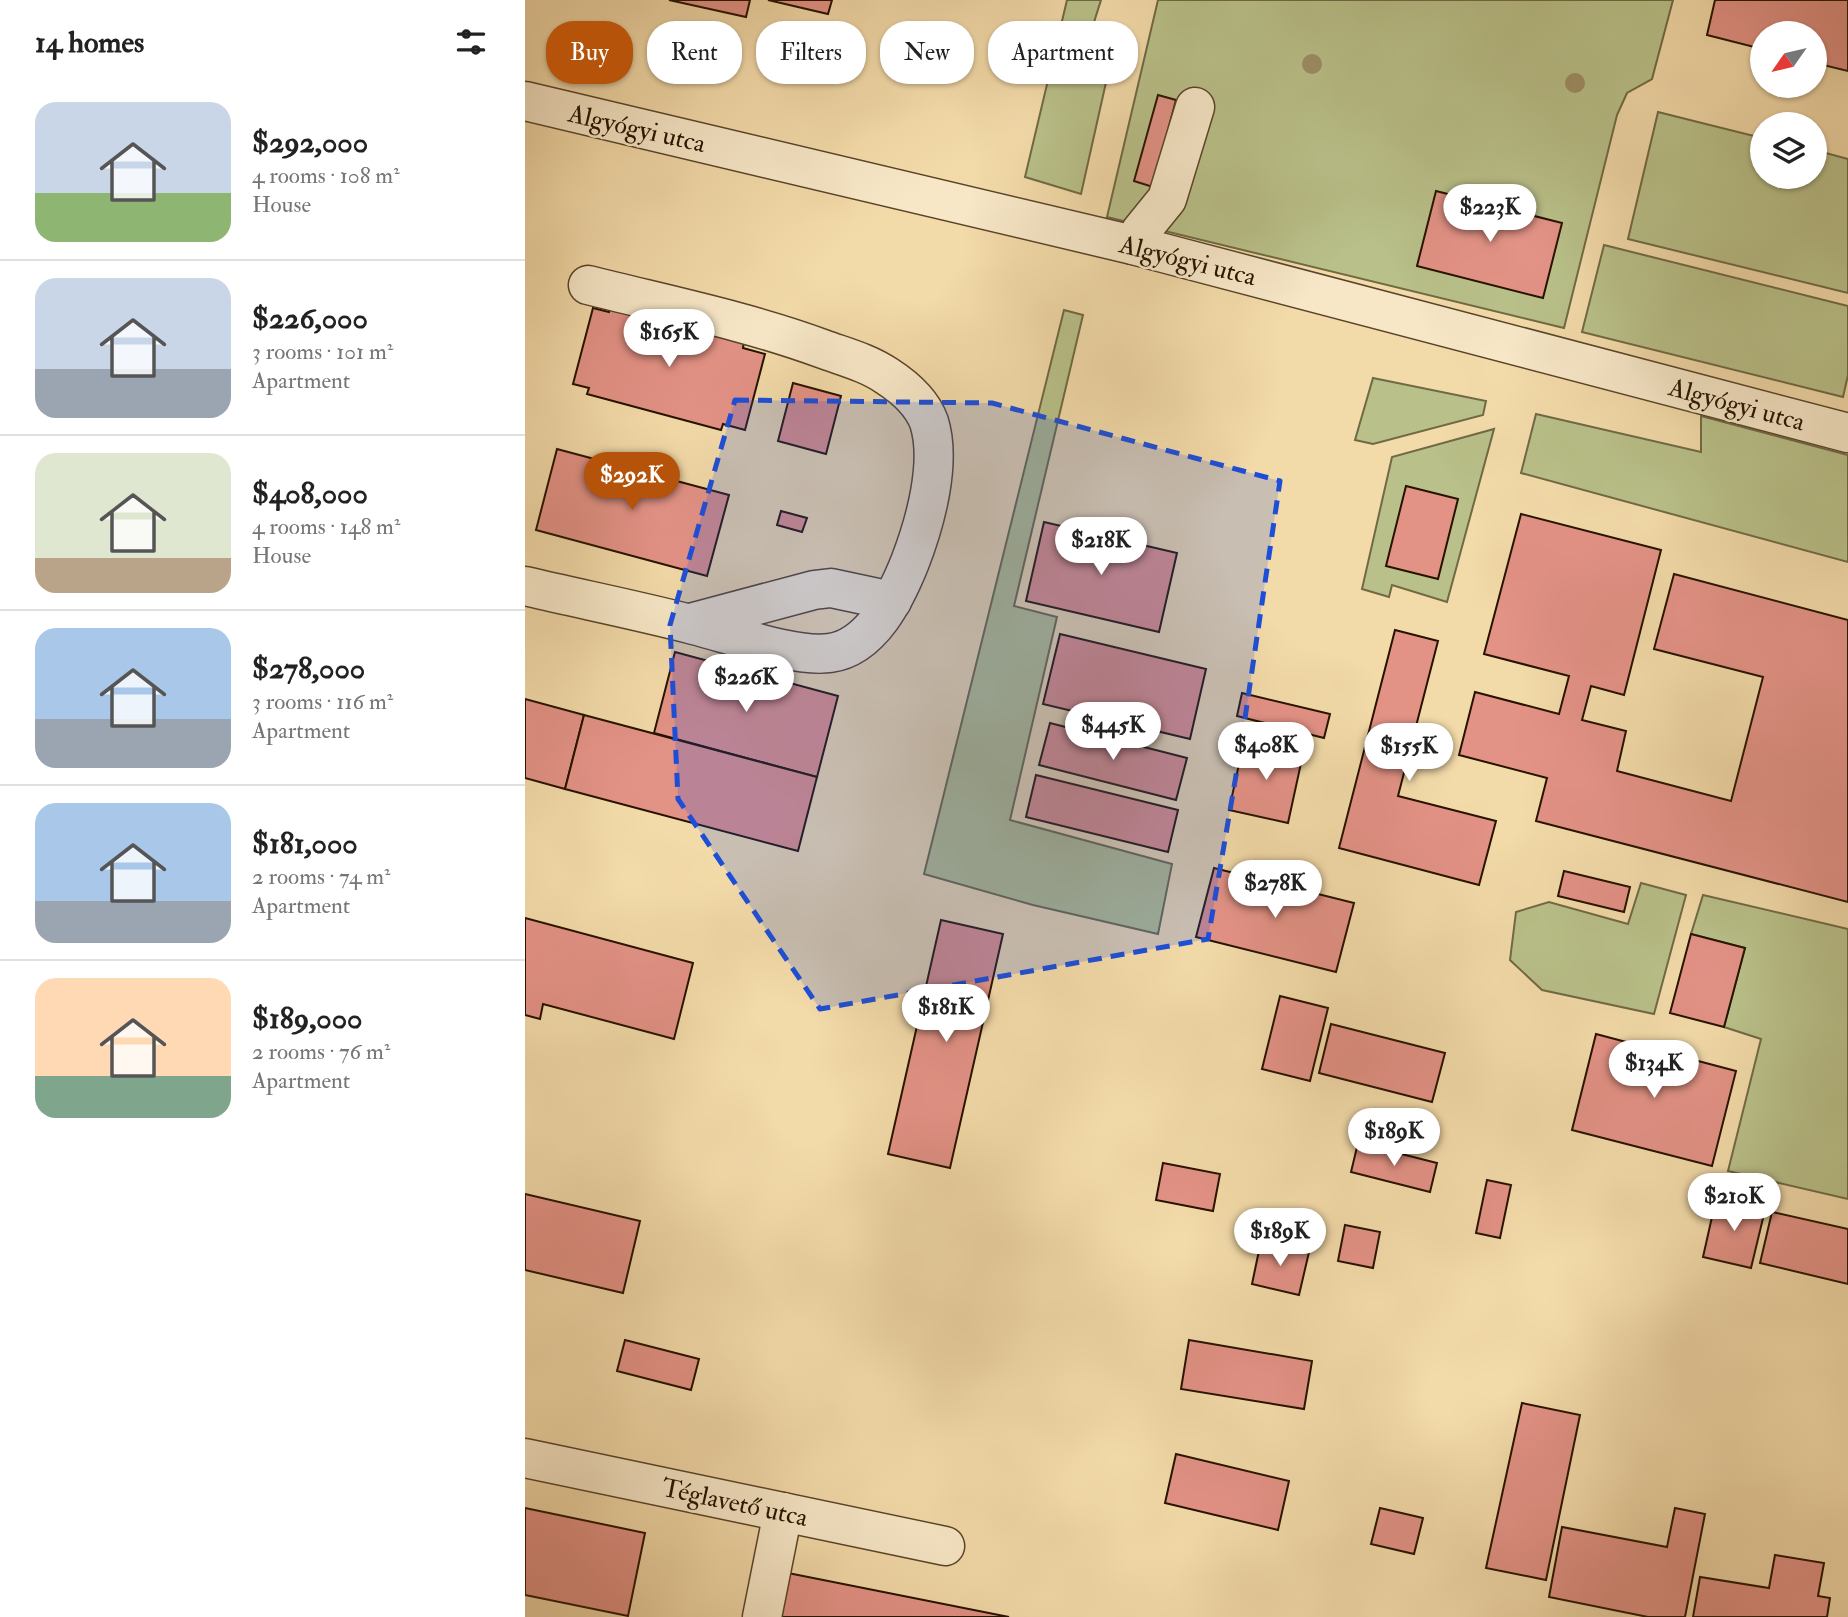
<!DOCTYPE html>
<meta charset="utf-8">
<style>
:root{--surface:#fff;--page:#f6f6f6;--text:#222;--muted:#767676;--line:#e0e0e0;--accent:#b45309}
body{margin:0;font-family:"IM FELL Double Pica",serif;background:var(--page);color:var(--text);height:100vh;display:flex;flex-direction:column;font-size:26px;white-space:nowrap}
*{box-sizing:border-box;margin:0}
p{font-size:23px;color:var(--muted)}
.icon{flex:none;width:38px;height:38px;fill:none;stroke:currentColor;stroke-width:2;stroke-linecap:round;stroke-linejoin:round}
.map{position:relative;flex:1;overflow:hidden}
.panel{display:flex;flex-direction:column;background:var(--surface);width:525px}
.panel>*{flex:none}
.banner{position:absolute;left:21px;top:21px;width:665px;height:63px;display:flex;gap:14px}
.needle{width:46px;rotate:236deg}
.controls{position:absolute;left:1225px;top:21px;display:grid;gap:14px}
.controls a{display:grid;place-items:center;width:77px;height:77px;border-radius:50%;background:var(--surface);box-shadow:0 2px 5px #0004;font-size:35px}
.price{position:absolute;translate:-50% -60px;padding:0 16px;border-radius:24px;background:#fff;color:#222;font-size:23px;line-height:46px;filter:drop-shadow(0 2px 4px #0008)}
.price::after{content:'';position:absolute;left:50%;top:42px;width:21px;height:16px;margin-left:-10px;background:inherit;clip-path:polygon(0 0,100% 0,50% 100%)}
.price.selected{background:var(--accent);color:#fff}
ul{padding:0;list-style:none}
li{display:flex;align-items:center;gap:21px;height:175px;padding:0 35px}
li+li{border-top:2px solid var(--line)}
li span{display:grid;place-items:center;flex:none;width:196px;height:140px;border-radius:21px;color:#555}
li>.icon{margin-inline-start:auto}
span .icon{width:84px;height:84px;fill:#fffc;stroke-width:1}
li b{font-size:30px}
h2{display:flex;justify-content:space-between;align-items:center;height:84px;padding:0 35px;font-size:30px}
.pill{padding:0 24px;border-radius:28px;background:var(--surface);box-shadow:0 2px 5px #0004;font-size:24px;line-height:63px}
.pill.selected{background:var(--accent);color:#fff}
main{display:flex;flex:1;min-height:0}
.map>svg:first-child{display:block}
.green{fill:#b9c089;stroke:#706944;stroke-width:2}
.building{fill:#e39286;stroke:#261200;stroke-width:2}
.lines{fill:none;stroke-linecap:round;stroke-linejoin:round}
.minor-casing{stroke:#59442a;stroke-width:41}
.minor{stroke:#f7e7c7;stroke-width:38}
.tree{fill:#9e8e66}
.marked{fill:#1d4ed8;fill-opacity:0.2;stroke:#1d4ed8;stroke-width:5;stroke-dasharray:14 9;stroke-linejoin:round}
.labels{text-anchor:middle;stroke-width:5;stroke-linejoin:round;paint-order:stroke}
.street-label{font-size:26px;fill:#261200;stroke:#f7e7c7}
</style>
<main>
<section class="panel">
<h2>14 homes<svg class="icon" aria-label="filters" viewBox="0 0 24 24"><path d="M4 7h16M4 17h16"/><circle cx="9" cy="7" r="2"/><circle cx="15" cy="17" r="2"/></svg></h2>
<ul>
<li><span style="background:linear-gradient(#c9d6e8 65%,#8fb573 0)"><svg class="icon" aria-label="home" viewBox="0 0 24 24"><path d="M3 11l9-7 9 7M6 9v11h12V9"/></svg></span><div><b>$292,000</b><p>4 rooms · 108 m²</p><p>House</p></div></li>
<li><span style="background:linear-gradient(#c9d6e8 65%,#9aa5b1 0)"><svg class="icon" aria-label="home" viewBox="0 0 24 24"><path d="M3 11l9-7 9 7M6 9v11h12V9"/></svg></span><div><b>$226,000</b><p>3 rooms · 101 m²</p><p>Apartment</p></div></li>
<li><span style="background:linear-gradient(#dfe7d0 75%,#b9a48a 0)"><svg class="icon" aria-label="home" viewBox="0 0 24 24"><path d="M3 11l9-7 9 7M6 9v11h12V9"/></svg></span><div><b>$408,000</b><p>4 rooms · 148 m²</p><p>House</p></div></li>
<li><span style="background:linear-gradient(#a9c7e8 65%,#9aa5b1 0)"><svg class="icon" aria-label="home" viewBox="0 0 24 24"><path d="M3 11l9-7 9 7M6 9v11h12V9"/></svg></span><div><b>$278,000</b><p>3 rooms · 116 m²</p><p>Apartment</p></div></li>
<li><span style="background:linear-gradient(#a9c7e8 70%,#9aa5b1 0)"><svg class="icon" aria-label="home" viewBox="0 0 24 24"><path d="M3 11l9-7 9 7M6 9v11h12V9"/></svg></span><div><b>$181,000</b><p>2 rooms · 74 m²</p><p>Apartment</p></div></li>
<li><span style="background:linear-gradient(#ffd9b3 70%,#7fa58c 0)"><svg class="icon" aria-label="home" viewBox="0 0 24 24"><path d="M3 11l9-7 9 7M6 9v11h12V9"/></svg></span><div><b>$189,000</b><p>2 rooms · 76 m²</p><p>Apartment</p></div></li>
</ul>
</section>
<div class="map">
<svg width="1323" height="1617" viewBox="0 0 1323 1617">
<rect width="100%" height="100%" fill="#f3daa9"/>
<filter id="stains"><feTurbulence type="fractalNoise" baseFrequency=".00286" numOctaves="4"/><feColorMatrix values="0 0 0 0 .2 0 0 0 0 .09 0 0 0 0 .02 0 0 0 .5 -.17"/></filter>
<radialGradient id="worn" r=".72"><stop offset=".6" stop-color="#630" stop-opacity="0"/><stop offset="1" stop-color="#630" stop-opacity=".3"/></radialGradient>
<g class="green">
<polygon points="542,0 576,0 564,38 586,60 556,194 500,177"/>
<polygon points="633,0 1148,0 1127,79 1102,93 1092,115 1039,328 582,217"/>
<polygon points="1133,112 1237,138 1237,177 1290,177 1290,150 1323,159 1323,293 1103,239"/>
<polygon points="1079,245 1323,306 1323,375 1318,397 1057,332"/>
<polygon points="539,310 558,315 489,606 532,617 485,820 647,864 633,934 508,905 399,874"/>
<polygon points="848,378 961,401 958,415 848,444 830,440"/>
<polygon points="1011,414 1176,452 1176,416 1323,455 1323,562 996,473"/>
<polygon points="969,429 922,602 867,585 864,597 837,589 867,457"/>
<polygon points="1116,883 1161,895 1129,1014 1017,990 985,960 991,912 1024,902 1103,924"/>
<polygon points="1178,895 1323,929 1323,1199 1203,1171 1236,1039 1199,1027 1220,948 1166,934"/>
</g>
<g class="building">
<polygon points="144,0 225,0 221,17"/>
<polygon points="243,0 307,0 303,14"/>
<polygon points="1190,0 1323,0 1323,71 1290,63 1290,33 1237,33 1237,49 1182,35"/>
<polygon points="633,95 651,100 628,187 609,181"/>
<polygon points="911,191 1037,223 1018,298 892,266"/>
<polygon points="86,306 219,342 218,348 240,354 220,430 198,424 196,430 62,394 64,388 48,384 68,308 84,312"/>
<polygon points="268,383 316,396 301,454 253,441"/>
<polygon points="32,449 204,495 182,576 11,530"/>
<polygon points="881,486 933,499 913,579 861,566"/>
<polygon points="256,511 282,518 277,532 252,525"/>
<polygon points="996,514 1136,550 1099,695 1066,686 1057,720 1101,731 1092,771 1206,801 1238,677 1129,649 1149,574 1323,620 1323,902 1011,821 1022,778 934,755 950,692 1034,714 1044,676 959,654"/>
<polygon points="519,522 652,553 634,632 501,601"/>
<polygon points="870,630 913,641 873,796 971,821 954,885 814,848"/>
<polygon points="535,634 681,669 665,739 518,704"/>
<polygon points="150,652 313,696 292,777 129,733"/>
<polygon points="717,693 805,714 799,738 712,716"/>
<polygon points="0,699 59,715 40,789 0,778"/>
<polygon points="59,715 292,777 273,851 40,789"/>
<polygon points="525,723 662,758 651,800 514,765"/>
<polygon points="719,741 778,754 763,823 704,810"/>
<polygon points="511,775 653,810 643,852 501,817"/>
<polygon points="689,868 829,903 811,972 671,937"/>
<polygon points="1039,871 1105,887 1099,912 1033,896"/>
<polygon points="0,918 168,963 149,1039 18,1004 15,1019 0,1015"/>
<polygon points="416,920 478,934 425,1168 363,1154"/>
<polygon points="1166,934 1220,948 1199,1027 1145,1013"/>
<polygon points="755,996 803,1008 785,1081 737,1069"/>
<polygon points="806,1024 920,1053 907,1102 794,1073"/>
<polygon points="1071,1034 1211,1071 1187,1166 1047,1130"/>
<polygon points="833,1143 912,1163 905,1192 826,1172"/>
<polygon points="638,1163 695,1174 688,1211 631,1200"/>
<polygon points="962,1180 986,1185 975,1238 951,1233"/>
<polygon points="0,1194 115,1221 98,1293 0,1270"/>
<polygon points="1191,1199 1240,1210 1226,1268 1178,1257"/>
<polygon points="1247,1212 1323,1229 1323,1284 1235,1263"/>
<polygon points="820,1225 855,1232 848,1268 813,1261"/>
<polygon points="736,1241 784,1252 774,1295 727,1284"/>
<polygon points="100,1340 174,1359 166,1390 92,1371"/>
<polygon points="664,1340 787,1361 779,1409 656,1389"/>
<polygon points="997,1403 1055,1415 1021,1580 961,1568"/>
<polygon points="651,1454 764,1481 753,1530 640,1503"/>
<polygon points="0,1508 120,1533 103,1616 0,1595"/>
<polygon points="855,1508 898,1518 889,1554 846,1544"/>
<polygon points="1150,1508 1180,1514 1160,1617 1123,1617 1024,1597 1037,1527 1142,1547"/>
<polygon points="1250,1555 1299,1563 1293,1596 1305,1598 1302,1617 1168,1617 1175,1577 1244,1588"/>
<polygon points="263,1573 484,1617 255,1617"/>
</g>
<g class="lines">
<defs>
<g id="minor">
<polyline points="0,101 608,245 1323,433"/>
<polyline points="608,245 616,231 642,199 670,107"/>
<path d="M0,586c55,13 111,24 165,38 37,9 104,34 140,29 42,-6 66,-56 80,-91 15,-39 32,-99 19,-140 -7,-19 -25,-35 -42,-46 -19,-13 -42,-19 -64,-27 -76,-28 -156,-44 -235,-64"/>
<polyline points="165,623 289,590 306,588 367,601"/>
<polyline points="0,1458 420,1546"/>
<polyline points="237,1617 258,1512"/>
</g>
</defs>
<use href="#minor" class="minor-casing"/>
<use href="#minor" class="minor"/>
</g>
<g class="tree">
<circle cx="787" cy="64" r="10"/>
<circle cx="1050" cy="83" r="10"/>
</g>
<path class="marked" d="M210,400l257,3 288,78 -40,271 -32,187 -388,70 -142,-210 -8,-174z"/>
<g class="labels">
<g class="street-label">
<text transform="translate(112 128) rotate(13)" y="9">Algyógyi utca</text>
<text transform="translate(663 260) rotate(14)" y="9">Algyógyi utca</text>
<text transform="translate(1212 404) rotate(15)" y="9">Algyógyi utca</text>
<text transform="translate(210 1502) rotate(12)" y="9">Téglavető utca</text>
</g>
</g>
<rect width="100%" height="100%" filter="url(#stains)"/>
<rect width="100%" height="100%" fill="url(#worn)"/>
</svg>
<div class="controls">
<a><svg class="needle" viewBox="-14 -14 28 28"><path d="M0-13l5 13h-10z" fill="#e53935"/><path d="M0 13l5-13h-10z" fill="#767676"/></svg></a>
<a><svg class="icon" aria-label="layers" viewBox="0 0 24 24"><path d="M12 4l9 5-9 5-9-5zM3 14l9 5 9-5"/></svg></a>
</div>
<b class="price" style="left:965px;top:244px">$223K</b>
<b class="price" style="left:144px;top:369px">$165K</b>
<b class="price selected" style="left:107px;top:512px">$292K</b>
<b class="price" style="left:576px;top:577px">$218K</b>
<b class="price" style="left:221px;top:714px">$226K</b>
<b class="price" style="left:588px;top:762px">$445K</b>
<b class="price" style="left:741px;top:782px">$408K</b>
<b class="price" style="left:884px;top:783px">$155K</b>
<b class="price" style="left:750px;top:920px">$278K</b>
<b class="price" style="left:421px;top:1044px">$181K</b>
<b class="price" style="left:1129px;top:1100px">$134K</b>
<b class="price" style="left:869px;top:1168px">$189K</b>
<b class="price" style="left:1209px;top:1233px">$210K</b>
<b class="price" style="left:755px;top:1268px">$189K</b>
<div class="banner">
<a class="pill selected">Buy</a>
<a class="pill">Rent</a>
<a class="pill">Filters</a>
<a class="pill">New</a>
<a class="pill">Apartment</a>
</div>
</div>
</main>
